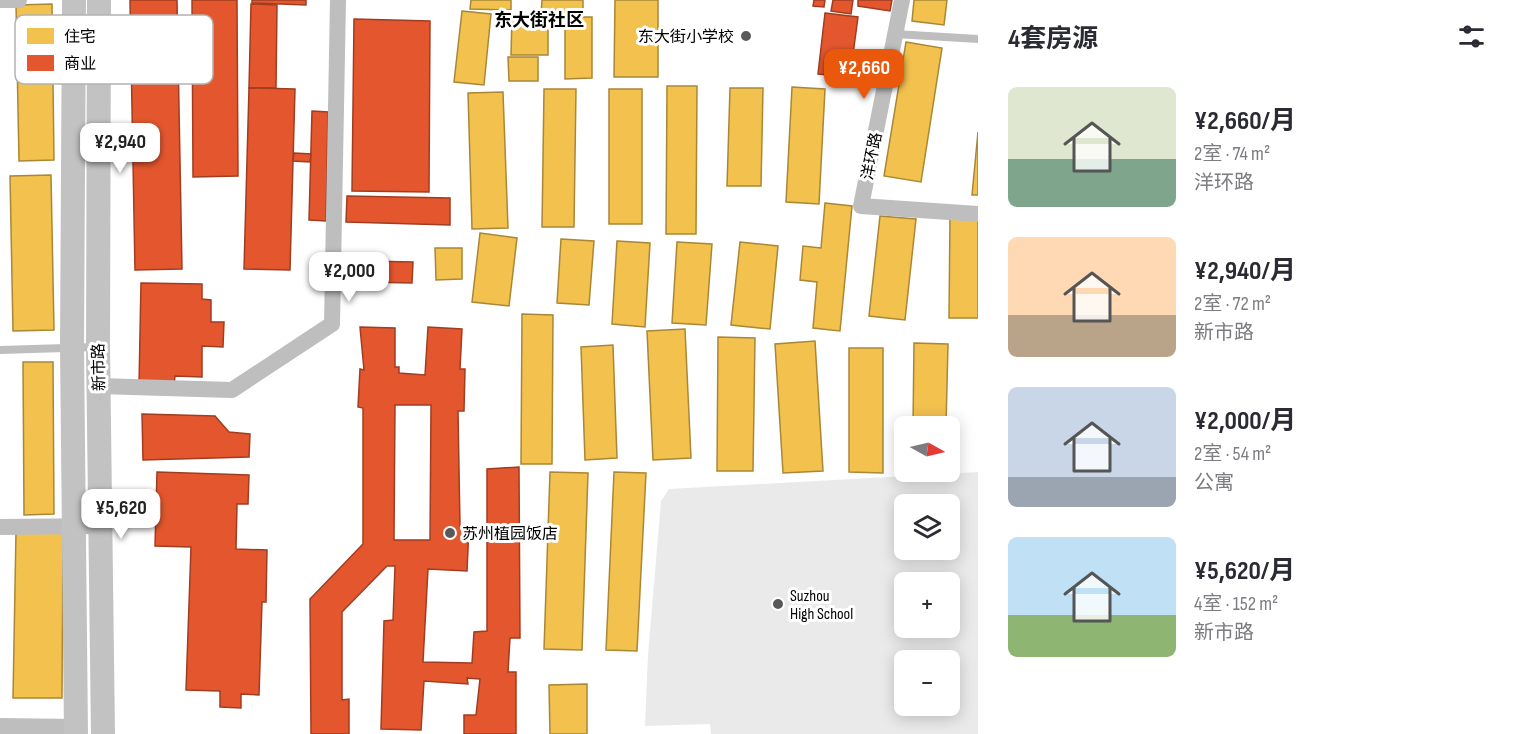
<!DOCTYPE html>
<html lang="zh">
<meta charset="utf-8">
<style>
:root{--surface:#fff;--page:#f7f7f7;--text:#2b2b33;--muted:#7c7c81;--accent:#ea580c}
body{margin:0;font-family:"Sofia Sans Condensed","Noto Sans SC",sans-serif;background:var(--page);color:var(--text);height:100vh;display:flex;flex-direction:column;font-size:22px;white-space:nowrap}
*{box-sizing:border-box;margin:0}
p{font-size:20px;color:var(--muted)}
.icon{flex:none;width:33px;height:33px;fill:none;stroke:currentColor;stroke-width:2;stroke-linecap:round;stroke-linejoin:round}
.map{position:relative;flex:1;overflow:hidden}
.panel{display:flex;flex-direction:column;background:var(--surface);width:540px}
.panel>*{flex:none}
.needle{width:39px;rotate:98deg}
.tools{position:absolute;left:894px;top:416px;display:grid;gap:12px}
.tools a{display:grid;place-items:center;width:66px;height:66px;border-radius:9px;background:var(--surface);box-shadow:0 3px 15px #0003;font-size:30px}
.price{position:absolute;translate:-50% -51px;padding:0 14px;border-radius:12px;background:#fff;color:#222;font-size:20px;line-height:39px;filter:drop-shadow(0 2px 3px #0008)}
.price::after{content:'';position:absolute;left:50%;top:36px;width:18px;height:14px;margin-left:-9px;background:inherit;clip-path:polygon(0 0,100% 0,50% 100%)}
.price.active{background:var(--accent);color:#fff}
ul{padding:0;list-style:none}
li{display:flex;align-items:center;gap:18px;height:150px;padding:0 30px}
li span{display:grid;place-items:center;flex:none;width:168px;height:120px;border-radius:9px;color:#555}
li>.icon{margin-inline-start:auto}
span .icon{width:72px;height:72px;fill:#fffc;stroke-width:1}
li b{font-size:26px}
h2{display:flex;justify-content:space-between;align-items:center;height:72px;padding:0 30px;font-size:26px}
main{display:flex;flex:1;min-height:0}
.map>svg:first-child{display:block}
.green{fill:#eaeaea;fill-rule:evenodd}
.homes{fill:#f2c14e;stroke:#a98737;stroke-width:1.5}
.shops{fill:#e4572e;stroke:#a03d20;stroke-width:1.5;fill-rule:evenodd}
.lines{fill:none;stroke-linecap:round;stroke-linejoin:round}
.service{stroke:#bebebe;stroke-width:8}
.minor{stroke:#bebebe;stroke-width:16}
.secondary{stroke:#c2c2c2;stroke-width:24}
.poi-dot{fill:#595959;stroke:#fff;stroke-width:2}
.labels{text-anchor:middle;stroke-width:6;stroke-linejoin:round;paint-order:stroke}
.poi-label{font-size:16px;fill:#000;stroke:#fff;text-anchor:start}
.street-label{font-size:16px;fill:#000;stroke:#fff}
.neighbourhood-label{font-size:18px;font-weight:bold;fill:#000;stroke:#fff}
.key{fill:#fff;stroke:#b2b2b2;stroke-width:1.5}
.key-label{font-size:16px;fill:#000}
</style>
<main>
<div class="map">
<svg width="978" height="734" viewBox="0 0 978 734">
<rect width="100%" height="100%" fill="#fff"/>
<path class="green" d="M978,472v262h-267l-1,-10 -65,2 3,-71 13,-154 8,-12zM904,504h46v45h-46zM904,582h46v45h-46zM904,660h46v45h-46z"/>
<g class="homes">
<polygon points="471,0 511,0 511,10 470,9"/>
<polygon points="542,0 583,0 583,14 541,14"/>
<polygon points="615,0 658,0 658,77 614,77"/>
<polygon points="914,0 947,0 944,25 912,21"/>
<polygon points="52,4 54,160 19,161 16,5"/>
<polygon points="462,11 491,14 484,85 454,82"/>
<polygon points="512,16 548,16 548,55 511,55"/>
<polygon points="565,17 592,17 592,78 565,79"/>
<polygon points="906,42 942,48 921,182 884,176"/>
<polygon points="508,57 538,57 538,81 509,81"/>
<polygon points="667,86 697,86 696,234 666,234"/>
<polygon points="792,87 825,89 819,204 786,202"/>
<polygon points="730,88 763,88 761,186 727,186"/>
<polygon points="544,89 576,89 574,227 542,227"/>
<rect x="609" y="89" width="33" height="135"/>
<polygon points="503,92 508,228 472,229 468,93"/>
<polygon points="978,132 978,195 972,195"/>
<polygon points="51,175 54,330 13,331 10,176"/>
<polygon points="825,203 852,206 840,331 813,328 817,282 800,280 803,246 821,248"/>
<polygon points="880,216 916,219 905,320 869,316"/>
<polygon points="950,216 978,217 978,318 949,318"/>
<polygon points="480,233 517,238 509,306 472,302"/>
<polygon points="561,239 594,241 589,305 557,303"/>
<polygon points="617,241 650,243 645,327 612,324"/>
<polygon points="677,242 712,244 706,325 672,323"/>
<polygon points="740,242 778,246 770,329 731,325"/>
<polygon points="435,248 462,248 462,279 436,280"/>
<polygon points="522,314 553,315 552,464 521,464"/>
<polygon points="685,329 691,458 653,460 647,331"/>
<polygon points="718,337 755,338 753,471 717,471"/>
<polygon points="815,341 823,471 783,473 775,344"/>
<polygon points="914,343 948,344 946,426 913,426"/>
<polygon points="613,345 617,458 585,460 581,347"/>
<polygon points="849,348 883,348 883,473 849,472"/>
<polygon points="23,362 53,362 54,514 24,515"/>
<polygon points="550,472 588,473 582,650 544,649"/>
<polygon points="614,472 646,473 637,651 606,650"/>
<polygon points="16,531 63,532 62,698 13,698"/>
<polygon points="587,684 587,734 550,734 549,685"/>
</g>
<g class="shops">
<polygon points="130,0 177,0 182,269 135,270"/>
<polygon points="192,0 237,0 238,176 193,177"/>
<polygon points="252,0 306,0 306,5 252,3"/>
<polygon points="814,0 825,0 824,7 813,6"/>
<polygon points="833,0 853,0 851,14 831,11"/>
<polygon points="858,0 892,0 890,11 858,6"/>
<polygon points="251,4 277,5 276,88 249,88"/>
<polygon points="825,13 858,17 850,77 818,74"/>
<polygon points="354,19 430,21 429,192 352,191"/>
<polygon points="249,88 295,89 290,270 244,269"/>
<polygon points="312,111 328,112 326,221 309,220"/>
<polygon points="294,153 311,154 310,162 293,161"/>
<polygon points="347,196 450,198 450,225 346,222"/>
<polygon points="364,261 413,262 412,283 364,282"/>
<polygon points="141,283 202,284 202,299 211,300 211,322 224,322 223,347 202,346 202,377 175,376 174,386 139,385"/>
<path d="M360,327l35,1v39h4v6l26,2 3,-48 34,2 -2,40h5l-1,42h-6l2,115 9,1 -2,44 -39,-2 -5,93 49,1 2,-31 13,-1v-162l32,-2 1,171h-10l-2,34h8v62h-52v-19h12l4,-36 -13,-1 1,6 -44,-3 -3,49 -40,-1 3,-108 9,-1 2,-54h-8l-45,46v88l7,-1v35h-38l-1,-135 53,-55v-136l-5,-1 2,-38 4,1zM395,405h36l-1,135h-36z"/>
<polygon points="142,414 215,416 229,432 250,434 249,457 143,460"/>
<polygon points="157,472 249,475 248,504 237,504 236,549 267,550 266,602 262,602 259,695 241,694 241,708 220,707 220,691 186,690 191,547 155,546"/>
</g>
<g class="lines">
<g class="service">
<polyline points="895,34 978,39"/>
<polyline points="0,350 97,347"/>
</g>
<g class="minor">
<polyline points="0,0 19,0"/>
<polyline points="902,0 861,206 978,214"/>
<polyline points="98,386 232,390 332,324 338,0"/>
<polyline points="0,527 100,526"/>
<polyline points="0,726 75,727"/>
</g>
<g class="secondary">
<polyline points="74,0 72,347 76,734"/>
<polyline points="99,0 98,347 103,734"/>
</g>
</g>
<g class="poi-dot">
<circle cx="746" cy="36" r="6"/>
<circle cx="450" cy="533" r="6"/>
<circle cx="778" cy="604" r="6"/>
</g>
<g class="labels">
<g class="poi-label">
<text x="734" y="42" text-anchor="end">东大街小学校</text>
<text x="462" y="539">苏州植园饭店</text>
<text x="790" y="601">Suzhou<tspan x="790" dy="18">High School</tspan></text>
</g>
<g class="street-label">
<text transform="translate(871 156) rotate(-79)" y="6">洋环路</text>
<text transform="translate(98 367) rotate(-91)" y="6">新市路</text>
</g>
<g class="neighbourhood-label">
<text x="539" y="26">东大街社区</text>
</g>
</g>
<rect x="15" y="15" width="198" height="69" rx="9" class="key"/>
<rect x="27" y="28" width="27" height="16" fill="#f2c14e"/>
<rect x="27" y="55" width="27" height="16" fill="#e4572e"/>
<g class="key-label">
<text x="64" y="42">住宅</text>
<text x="64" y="69">商业</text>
</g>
</svg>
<div class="tools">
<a><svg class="needle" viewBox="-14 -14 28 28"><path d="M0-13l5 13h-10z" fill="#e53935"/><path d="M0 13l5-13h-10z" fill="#7c7c81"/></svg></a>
<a><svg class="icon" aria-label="layers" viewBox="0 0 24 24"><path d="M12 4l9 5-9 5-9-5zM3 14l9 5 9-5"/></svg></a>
<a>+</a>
<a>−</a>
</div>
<b class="price active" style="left:864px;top:100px">¥2,660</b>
<b class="price" style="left:120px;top:174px">¥2,940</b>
<b class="price" style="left:349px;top:303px">¥2,000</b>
<b class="price" style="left:121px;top:540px">¥5,620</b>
</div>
<section class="panel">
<h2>4套房源<svg class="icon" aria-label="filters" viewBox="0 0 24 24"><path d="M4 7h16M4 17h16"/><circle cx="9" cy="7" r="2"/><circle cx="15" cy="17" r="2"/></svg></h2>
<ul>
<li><span style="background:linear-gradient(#dfe7d0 60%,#7fa58c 0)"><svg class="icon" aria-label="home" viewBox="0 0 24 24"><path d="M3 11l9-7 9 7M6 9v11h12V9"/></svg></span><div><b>¥2,660/月</b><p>2室 · 74 m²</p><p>洋环路</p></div></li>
<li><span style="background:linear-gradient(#ffd9b3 65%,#b9a48a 0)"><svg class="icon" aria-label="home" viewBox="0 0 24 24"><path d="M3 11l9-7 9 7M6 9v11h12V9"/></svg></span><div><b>¥2,940/月</b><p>2室 · 72 m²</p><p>新市路</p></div></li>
<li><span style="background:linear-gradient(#c9d6e8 75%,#9aa5b1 0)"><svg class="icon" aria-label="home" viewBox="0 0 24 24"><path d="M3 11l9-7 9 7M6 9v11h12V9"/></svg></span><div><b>¥2,000/月</b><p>2室 · 54 m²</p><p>公寓</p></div></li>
<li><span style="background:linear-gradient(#bfe0f5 65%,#8fb573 0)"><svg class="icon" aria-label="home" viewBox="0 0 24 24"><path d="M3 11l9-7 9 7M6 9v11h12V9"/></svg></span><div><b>¥5,620/月</b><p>4室 · 152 m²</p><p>新市路</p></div></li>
</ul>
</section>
</main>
